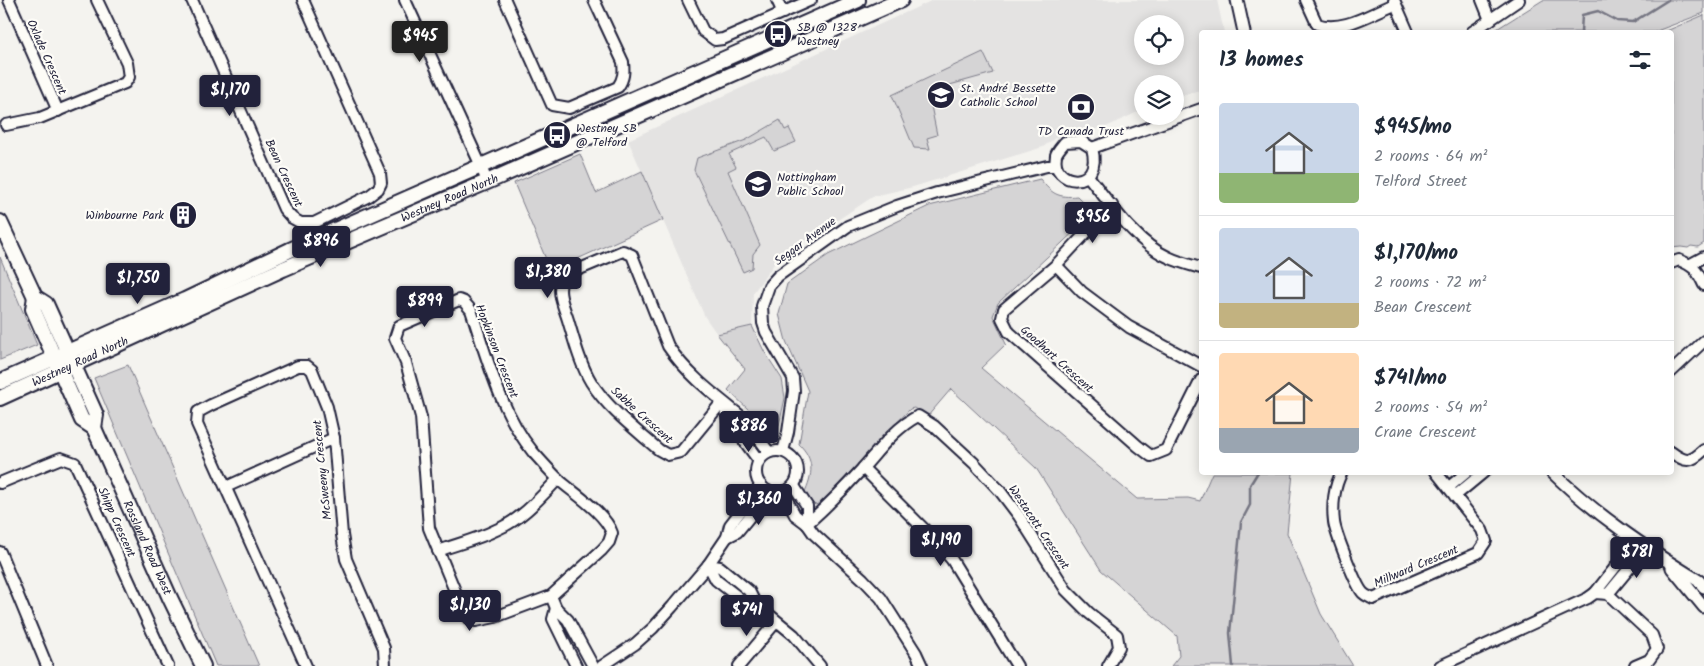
<!DOCTYPE html>
<meta charset="utf-8">
<style>
:root{--surface:#fff;--page:#f2f2f3;--text:#1f2937;--muted:#747a83;--line:#e0e1e3;--accent:#22223b}
body{margin:0;font-family:Kalam,sans-serif;background:var(--page);color:var(--text);height:100vh;display:flex;flex-direction:column;font-size:19px;white-space:nowrap}
*{box-sizing:border-box;margin:0}
p{font-size:16px;color:var(--muted)}
.icon{flex:none;width:28px;height:28px;fill:none;stroke:currentColor;stroke-width:2;stroke-linecap:round;stroke-linejoin:round}
.map{position:relative;flex:1;overflow:hidden}
.sheet{position:absolute;left:1199px;top:30px;width:475px;height:445px;display:flex;flex-direction:column;background:var(--surface);border-radius:5px;box-shadow:0 2px 12px #0003}
.sheet>*{flex:none}
.fabs{position:absolute;left:1134px;top:15px;display:grid;gap:10px}
.fabs a{display:grid;place-items:center;width:50px;height:50px;border-radius:50%;background:var(--surface);box-shadow:0 2px 12px #0003;font-size:25px}
.price{position:absolute;translate:-50% -42px;padding:0 11px;border-radius:5px;background:var(--accent);color:#fff;font-size:16px;line-height:32px;filter:drop-shadow(0 1px 2px #0008)}
.price::after{content:'';position:absolute;left:50%;top:30px;width:15px;height:11px;margin-left:-8px;background:inherit;clip-path:polygon(0 0,100% 0,50% 100%)}
.price.on{background:#222;color:#fff}
ul{padding:0;list-style:none}
li{display:flex;align-items:center;gap:15px;height:125px;padding:0 20px}
li+li{border-top:1px solid var(--line)}
li span{display:grid;place-items:center;flex:none;width:140px;height:100px;border-radius:5px;color:#555}
li>.icon{margin-inline-start:auto}
span .icon{width:60px;height:60px;fill:#fffc;stroke-width:1}
li b{font-size:21px}
h2{display:flex;justify-content:space-between;align-items:center;height:60px;padding:0 20px;font-size:21px}
.map>svg:first-child{display:block}
.built{fill:#e4e3e2;fill-rule:evenodd}
.green{fill:#d5d4d5;stroke:#7c7b88}
.lines{fill:none;stroke-linecap:round;stroke-linejoin:round}
.stream{stroke:#757582;stroke-width:2.5}
.minor-casing{stroke:#22223b;stroke-width:14}
.tertiary-casing{stroke:#22223b;stroke-width:15}
.secondary-casing{stroke:#22223b;stroke-width:18}
.minor{stroke:#fdfcf7;stroke-width:10}
.tertiary{stroke:#fdfcf7;stroke-width:11}
.secondary{stroke:#fdfcf7;stroke-width:14}
.labels{text-anchor:middle;stroke-width:4.5;stroke-linejoin:round;paint-order:stroke}
.poi-label{font-size:12px;fill:#22223b;stroke:#fdfcf7;text-anchor:start}
.street-label{font-size:12px;fill:#22223b;stroke:#fdfcf7}
</style>
<div class="map">
<svg width="1704" height="666" viewBox="0 0 1704 666">
<rect width="100%" height="100%" fill="#f4f3ef"/>
<filter id="ink" filterUnits="userSpaceOnUse"><feTurbulence type="fractalNoise" baseFrequency=".02" numOctaves="2"/><feDisplacementMap in="SourceGraphic" scale="10" xChannelSelector="R" yChannelSelector="G"/><feConvolveMatrix kernelMatrix="1 2 1 2 8 2 1 2 1" color-interpolation-filters="sRGB"/></filter>
<g filter="url(#ink)">
<path class="built" d="M933,0h284l7,32h-23v58l-26,8v-14h-33v26l-36,17 -51,11 -12,9 -130,40 -39,9 -97,64 -24,33 -1,33 -35,8 -12,-17 -77,-177zM1142,24h33v32h-33z"/>
<g class="green">
<polygon points="1543,0 1704,0 1704,13 1654,32 1492,32"/>
<polygon points="1704,15 1704,243 1698,247 1691,246 1688,248 1681,247 1671,248 1671,32 1664,32"/>
<polygon points="983,52 993,73 928,91 937,135 927,138 930,149 914,148 892,95"/>
<polygon points="780,120 785,130 789,128 796,142 774,151 766,137 729,154 736,167 728,171 760,245 753,254 752,268 743,272 694,170 697,158 746,140"/>
<polygon points="580,154 596,193 642,171 663,220 551,271 514,183"/>
<path d="M1040,179c12,15 18,19 37,17l17,17 -96,90 -5,13 13,28 -25,24 156,131 51,-1 12,3 12,-28h81l-6,60 34,81 32,52h-182l8,-10 -2,-20 -76,-66 -65,-102 -85,-79 -24,28 -13,-9 -4,1 -89,94 -6,2 -11,-11c9,-20 11,-34 -5,-50l9,-53 -22,-50 -7,-27 8,-30 41,-29 101,-49z"/>
<polygon points="0,257 37,345 0,360"/>
<polygon points="752,326 764,351 782,379 785,398 776,439 772,440 750,411 728,390 745,369 717,334"/>
<polygon points="128,365 259,666 216,666 94,378"/>
</g>
<g class="lines">
<g class="stream">
<polyline points="1581,32 1582,15 1598,11 1617,21 1633,22 1668,0"/>
<polyline points="1233,666 1230,633 1241,522 1250,505 1250,485 1258,472"/>
</g>
<defs>
<g id="minor">
<polyline points="9,0 58,111"/>
<polyline points="192,0 284,209 292,218 301,223 314,223 369,196 378,189 381,183 380,173 303,0"/>
<polyline points="405,0 481,166 487,182"/>
<path d="M505,0l47,105 17,3 49,-21c6,-9 6,-15 5,-25l-29,-62"/>
<polyline points="688,0 703,31 715,40 723,39 811,0"/>
<polyline points="777,0 783,13"/>
<path d="M1306,0l11,24c26,9 54,-11 78,-20"/>
<polyline points="1394,0 1408,32"/>
<polyline points="1482,0 1490,20"/>
<polyline points="1472,32 1519,0"/>
<polyline points="6,125 40,118 125,83 129,77 127,63 97,0"/>
<path d="M1081,141l11,7c12,43 -42,39 -36,7 1,-4 6,-9 9,-13z"/>
<polyline points="1092,148 1201,109"/>
<path d="M1088,176c21,26 48,67 80,81 10,5 22,8 33,11"/>
<polyline points="1112,205 1056,265 1004,309 1002,318 1009,332 1138,446 1151,456 1166,450 1201,380"/>
<path d="M1671,263l8,-3c15,6 18,10 25,25"/>
<polyline points="1691,264 1704,257"/>
<polyline points="1056,265 1082,292 1129,327 1201,366"/>
<path d="M459,300l5,2 7,8c16,48 29,101 62,142 8,9 17,19 26,28 16,14 46,33 53,53l-3,9 -7,8 -51,46 -56,21 -19,4 -7,-3 -7,-10 -33,-80 -8,-111 -15,-54 -11,-25 4,-12z"/>
<polyline points="1671,372 1704,341"/>
<path d="M722,402l-41,50 -13,3 -9,-5c-24,-21 -51,-41 -68,-68 -11,-18 -17,-42 -23,-62 -5,-16 -12,-28 -5,-44l55,-23 5,-2 9,4 36,91c18,27 44,47 69,67 10,7 23,28 32,39"/>
<polyline points="722,402 728,419 759,461"/>
<circle cx="777" cy="472" r="21"/>
<polyline points="783,451 788,432 794,391 793,378 766,332 763,323 762,306 769,286 778,276 848,226 897,206 937,193 1047,166 1056,166"/>
<path d="M1671,452c15,11 19,11 33,-2"/>
<polyline points="863,468 930,535 952,560 1017,666"/>
<path d="M1342,472c-8,14 -10,34 -8,50 1,10 22,64 29,71 3,3 7,4 10,6l105,-46 8,-12 -4,-11 -46,-58"/>
<polyline points="0,483 61,458 75,463 168,666"/>
<polyline points="794,486 807,506 807,524"/>
<polyline points="226,487 334,438"/>
<polyline points="1449,487 1467,472"/>
<polyline points="783,493 795,515 807,524 814,534 863,579 881,598 916,653 922,666"/>
<polyline points="1455,496 1484,472"/>
<path d="M807,524c19,-17 38,-36 55,-55 17,-19 33,-41 56,-53l16,10 40,37 26,28 19,25 47,74 23,23 28,22 2,12 -11,19"/>
<polyline points="727,537 737,532 770,492"/>
<path d="M438,551c19,-7 40,-12 58,-21 25,-10 44,-32 62,-51"/>
<polyline points="0,552 47,666"/>
<polyline points="708,565 720,567 749,591 755,603 794,635 820,666"/>
<polyline points="708,565 716,580 743,601 755,603"/>
<polyline points="1595,593 1636,541"/>
<polyline points="1608,594 1646,548"/>
<polyline points="551,596 556,608 568,620 593,666"/>
<polyline points="556,608 553,619 576,666"/>
<polyline points="306,666 197,424 198,412 211,405 298,366 307,366 312,370 327,407 334,438 342,535 346,559 384,648 385,666"/>
<polyline points="602,666 635,644 653,628 672,607 708,565 727,537 730,525 761,485"/>
<polyline points="739,666 776,622"/>
<polyline points="1440,666 1588,598 1595,593 1608,594 1652,635 1657,649 1649,660 1635,666"/>
</g>
<g id="tertiary">
<polyline points="1237,0 1244,32"/>
<path d="M1552,472c44,43 95,77 147,109l5,6"/>
<polyline points="1672,568 1704,607"/>
</g>
<g id="secondary">
<polyline points="0,222 35,297 46,304 96,415 94,428"/>
<path id="s1" d="M35,297l-2,12 49,111 12,8 76,170 33,68"/>
<polyline points="0,382 185,300 290,250 858,0"/>
<path id="s2" d="M0,398l283,-129 204,-87 414,-182"/>
</g>
</defs>
<use href="#minor" class="minor-casing"/>
<use href="#tertiary" class="tertiary-casing"/>
<use href="#secondary" class="secondary-casing"/>
<use href="#minor" class="minor"/>
<use href="#tertiary" class="tertiary"/>
<use href="#secondary" class="secondary"/>
</g>
</g>
<defs>
<symbol id="bus-disc" viewBox="-11 -11 22 22"><circle r="9.5" fill="#22223b" stroke="#fdfcf7"/><path d="M-5-6H5V4H4V6H2V4H-2V6H-4V4H-5ZM-3.5-4V0h7V-4ZM-3.5 1.2v1.5H-2V1.2ZM2 1.2v1.5H3.5V1.2Z" fill="#fff"/></symbol>
<symbol id="school-disc" viewBox="-11 -11 22 22"><circle r="9.5" fill="#22223b" stroke="#fdfcf7"/><path d="M0-5L7-2L0 1L-7-2ZM-4 1L0 2.5L4 1V4Q0 6-4 4Z" fill="#fff"/></symbol>
<symbol id="bank-disc" viewBox="-11 -11 22 22"><circle r="9.5" fill="#22223b" stroke="#fdfcf7"/><path d="M-6-4H6V4H-6ZM0-2.3a2.3 2.3 0 1 0 0 4.6a2.3 2.3 0 1 0 0-4.6Z" fill="#fff"/></symbol>
<symbol id="building-disc" viewBox="-11 -11 22 22"><circle r="9.5" fill="#22223b" stroke="#fdfcf7"/><path d="M-4-6H4V6H1V3H-1V6H-4ZM-2.5-4.3h1.7v1.8h-1.7ZM.8-4.3h1.7v1.8H.8ZM-2.5-1h1.7V.8h-1.7ZM.8-1h1.7V.8H.8Z" fill="#fff"/></symbol>
</defs>
<g fill-rule="evenodd">
<use href="#bus-disc" x="762" y="18" width="32" height="32"/>
<use href="#school-disc" x="925" y="79" width="32" height="32"/>
<use href="#bank-disc" x="1065" y="91" width="32" height="32"/>
<use href="#bus-disc" x="541" y="119" width="32" height="32"/>
<use href="#school-disc" x="742" y="168" width="32" height="32"/>
<use href="#building-disc" x="167" y="199" width="32" height="32"/>
</g>
<g class="labels">
<g class="poi-label">
<text x="797" y="31">SB @ 1328<tspan x="797" dy="14">Westney</tspan></text>
<text x="960" y="92">St. André Bessette<tspan x="960" dy="14">Catholic School</tspan></text>
<text x="576" y="132">Westney SB<tspan x="576" dy="14">@ Telford</tspan></text>
<text x="1081" y="135" text-anchor="middle">TD Canada Trust</text>
<text x="777" y="181">Nottingham<tspan x="777" dy="14">Public School</tspan></text>
<text x="164" y="219" text-anchor="end">Winbourne Park</text>
</g>
<g class="street-label">
<text transform="translate(47 57) rotate(66)" y="4">Oxlade Crescent</text>
<text transform="translate(284 173) rotate(65)" y="4">Bean Crescent</text>
<text dy="4" stroke="none"><textPath href="#s2" startOffset="492">Westney Road North</textPath></text>
<text transform="translate(805 241) rotate(-36)" y="4">Seggar Avenue</text>
<text transform="translate(497 351) rotate(69)" y="4">Hopkinson Crescent</text>
<text transform="translate(1057 359) rotate(42)" y="4">Goodhart Crescent</text>
<text dy="4" stroke="none"><textPath href="#s2" startOffset="88">Westney Road North</textPath></text>
<text transform="translate(642 415) rotate(42)" y="4">Sabbe Crescent</text>
<text transform="translate(322 470) rotate(-96)" y="4">McSweeny Crescent</text>
<text transform="translate(117 522) rotate(66)" y="4">Shipp Crescent</text>
<text transform="translate(1039 527) rotate(56)" y="4">Westacott Crescent</text>
<text dy="4" stroke="none"><textPath href="#s1" startOffset="279">Rossland Road West</textPath></text>
<text transform="translate(1416 566) rotate(-23)" y="4">Millward Crescent</text>
</g>
</g>
</svg>
<div class="fabs">
<a><svg class="icon" aria-label="locate" viewBox="0 0 24 24"><circle cx="12" cy="12" r="6"/><path d="M12 2v4M12 18v4M2 12h4M18 12h4"/></svg></a>
<a><svg class="icon" aria-label="layers" viewBox="0 0 24 24"><path d="M12 4l9 5-9 5-9-5zM3 14l9 5 9-5"/></svg></a>
</div>
<b class="price on" style="left:420px;top:63px">$945</b>
<b class="price" style="left:230px;top:117px">$1,170</b>
<b class="price" style="left:1093px;top:244px">$956</b>
<b class="price" style="left:321px;top:268px">$896</b>
<b class="price" style="left:548px;top:299px">$1,380</b>
<b class="price" style="left:138px;top:305px">$1,750</b>
<b class="price" style="left:425px;top:328px">$899</b>
<b class="price" style="left:749px;top:453px">$886</b>
<b class="price" style="left:759px;top:526px">$1,360</b>
<b class="price" style="left:941px;top:567px">$1,190</b>
<b class="price" style="left:1637px;top:579px">$781</b>
<b class="price" style="left:470px;top:632px">$1,130</b>
<b class="price" style="left:747px;top:637px">$741</b>
<section class="sheet">
<h2>13 homes<svg class="icon" aria-label="filters" viewBox="0 0 24 24"><path d="M4 7h16M4 17h16"/><circle cx="9" cy="7" r="2"/><circle cx="15" cy="17" r="2"/></svg></h2>
<ul>
<li><span style="background:linear-gradient(#c9d6e8 70%,#8fb573 0)"><svg class="icon" aria-label="home" viewBox="0 0 24 24"><path d="M3 11l9-7 9 7M6 9v11h12V9"/></svg></span><div><b>$945/mo</b><p>2 rooms · 64 m²</p><p>Telford Street</p></div></li>
<li><span style="background:linear-gradient(#c9d6e8 75%,#c2b280 0)"><svg class="icon" aria-label="home" viewBox="0 0 24 24"><path d="M3 11l9-7 9 7M6 9v11h12V9"/></svg></span><div><b>$1,170/mo</b><p>2 rooms · 72 m²</p><p>Bean Crescent</p></div></li>
<li><span style="background:linear-gradient(#ffd9b3 75%,#9aa5b1 0)"><svg class="icon" aria-label="home" viewBox="0 0 24 24"><path d="M3 11l9-7 9 7M6 9v11h12V9"/></svg></span><div><b>$741/mo</b><p>2 rooms · 54 m²</p><p>Crane Crescent</p></div></li>
</ul>
</section>
</div>
